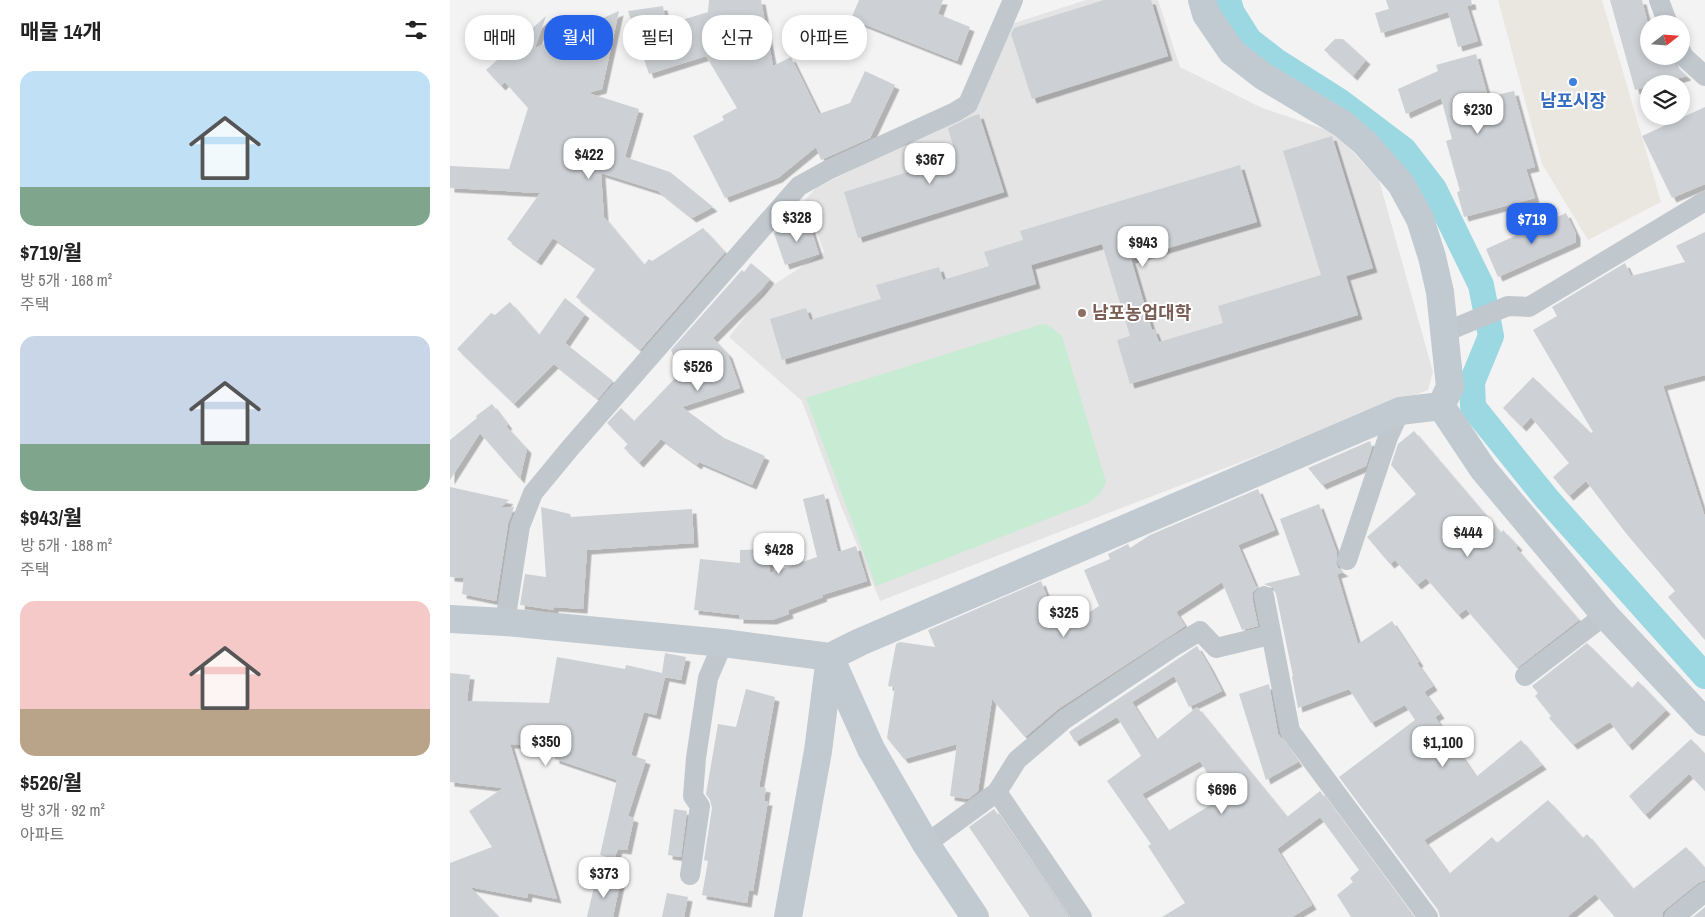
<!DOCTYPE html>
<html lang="ko">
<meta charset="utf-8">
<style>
:root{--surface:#fff;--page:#f6f6f6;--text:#222;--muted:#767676;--accent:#2563eb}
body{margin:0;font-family:"Archivo Narrow","Noto Sans KR",sans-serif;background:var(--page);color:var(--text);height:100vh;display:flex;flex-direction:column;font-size:19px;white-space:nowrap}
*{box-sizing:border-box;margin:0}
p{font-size:16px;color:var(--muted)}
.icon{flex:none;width:28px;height:28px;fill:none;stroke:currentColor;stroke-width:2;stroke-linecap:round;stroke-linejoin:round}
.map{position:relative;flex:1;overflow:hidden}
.panel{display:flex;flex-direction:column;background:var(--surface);width:450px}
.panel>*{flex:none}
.guide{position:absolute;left:15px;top:15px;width:475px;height:45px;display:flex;gap:10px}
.needle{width:32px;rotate:73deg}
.buttons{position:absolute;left:1190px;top:15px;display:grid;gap:10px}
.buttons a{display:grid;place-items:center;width:50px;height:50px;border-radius:50%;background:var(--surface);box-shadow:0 2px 8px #0003;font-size:25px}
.price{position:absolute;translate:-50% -42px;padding:0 11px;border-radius:10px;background:#fff;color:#222;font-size:16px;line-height:32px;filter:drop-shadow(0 1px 2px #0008)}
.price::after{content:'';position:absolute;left:50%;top:30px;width:15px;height:11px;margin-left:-8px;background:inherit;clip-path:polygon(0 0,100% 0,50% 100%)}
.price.on{background:var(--accent);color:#fff}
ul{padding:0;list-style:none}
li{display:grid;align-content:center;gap:10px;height:265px;padding:0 20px}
li span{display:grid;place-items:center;height:155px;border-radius:15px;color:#555}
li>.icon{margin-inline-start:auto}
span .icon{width:90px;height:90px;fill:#fffc;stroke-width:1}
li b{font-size:21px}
h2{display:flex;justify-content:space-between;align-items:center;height:60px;padding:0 20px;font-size:21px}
.pill{padding:0 18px;border-radius:20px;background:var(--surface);box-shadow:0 2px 8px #0003;font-size:18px;line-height:45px}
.pill.on{background:var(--accent);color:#fff}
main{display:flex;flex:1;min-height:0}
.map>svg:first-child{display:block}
.commercial{fill:#eae7e1}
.education{fill:#e5e4e4}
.green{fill:#c8ebd3}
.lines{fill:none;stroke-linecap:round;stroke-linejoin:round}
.canal{stroke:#9bd8e2;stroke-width:26}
.building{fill:#cdd0d4;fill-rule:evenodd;filter:url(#shadow)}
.street{stroke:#c0c7cd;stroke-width:20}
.secondary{stroke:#c1cad1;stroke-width:28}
.shop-dot{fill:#3f7fe0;stroke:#fff;stroke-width:2}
.education-dot{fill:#8d6e63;stroke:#fff;stroke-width:2}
.labels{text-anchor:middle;stroke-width:4;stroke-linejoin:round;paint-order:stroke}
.shop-label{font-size:18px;font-weight:bold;fill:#366cbe;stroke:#fff}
.education-label{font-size:18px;font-weight:bold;fill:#785e54;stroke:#fff;text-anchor:start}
</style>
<main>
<section class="panel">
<h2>매물 14개<svg class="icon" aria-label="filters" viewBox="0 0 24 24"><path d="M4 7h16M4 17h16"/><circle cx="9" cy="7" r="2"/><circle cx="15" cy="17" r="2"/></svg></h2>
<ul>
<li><span style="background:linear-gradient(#bfe0f5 75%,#7fa58c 0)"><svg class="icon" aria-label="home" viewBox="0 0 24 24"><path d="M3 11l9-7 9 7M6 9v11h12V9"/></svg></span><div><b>$719/월</b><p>방 5개 · 168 m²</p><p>주택</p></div></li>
<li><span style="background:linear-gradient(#c9d6e8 70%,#7fa58c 0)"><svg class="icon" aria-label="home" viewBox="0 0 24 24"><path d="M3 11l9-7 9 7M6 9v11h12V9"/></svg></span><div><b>$943/월</b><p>방 5개 · 188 m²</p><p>주택</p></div></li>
<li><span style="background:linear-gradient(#f6c9c9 70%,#b9a48a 0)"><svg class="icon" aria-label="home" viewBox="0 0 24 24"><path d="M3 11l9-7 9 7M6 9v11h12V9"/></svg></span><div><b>$526/월</b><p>방 3개 · 92 m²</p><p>아파트</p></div></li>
</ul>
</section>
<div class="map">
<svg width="1255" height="917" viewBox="0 0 1255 917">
<defs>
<filter id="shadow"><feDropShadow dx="4.5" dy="4.5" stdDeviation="0" flood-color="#0004"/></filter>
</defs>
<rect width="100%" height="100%" fill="#f4f3f3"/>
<polygon class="commercial" points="1048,0 1152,0 1211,202 1138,240 1092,164"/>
<polygon class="education" points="636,0 708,0 730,67 810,107 885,133 929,180 983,372 978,390 430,601 389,501 352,401 279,337 316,290 374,252 355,200 366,188 528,107 558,25"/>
<path class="green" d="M592,324l8,2 12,10 44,146c-4,10 -8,15 -18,21l-212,83 -70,-188z"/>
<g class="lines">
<polyline class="canal" points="778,0 782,13 799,40 826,61 889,101 954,150 984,189 1031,285 1041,336 1022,382 1023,407 1097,499 1255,676"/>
</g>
<g class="building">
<polygon points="259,0 311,0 323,66 341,57 369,114 400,103 415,71 445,85 420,138 371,160 366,147 328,178 275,198 243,136 274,120 272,116 287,108 256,56 199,74 178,11 213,6 216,25 258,12"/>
<polygon points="409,0 493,0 488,14 520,27 507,61 401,19"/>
<polygon points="654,0 701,0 718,56 582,99 561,34 564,28"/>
<polygon points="936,0 1021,0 1022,5 1017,6 1028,41 1008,47 998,12 931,33 925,13 939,9"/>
<polygon points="1160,0 1192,0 1199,28 1199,56 1220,56 1226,66 1237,76 1208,84 1199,84 1199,86 1185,90"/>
<polygon points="169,11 152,89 138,93 189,109 175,157 220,172 263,207 242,218 208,191 151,173 154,217 194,265 199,259 202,261 253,228 275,252 190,350 126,297 146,268 103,238 87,261 57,239 90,193 0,188 0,166 59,169 78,108 55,82 51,86 36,70 96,16 85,48"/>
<polygon points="885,39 893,39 916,60 903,76 874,50"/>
<polygon points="1026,54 1038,97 1064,91 1085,167 1076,169 1085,198 1014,217 1007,192 1010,191 996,141 1002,139 991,98 956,114 948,89 988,71 986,65"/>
<polygon points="1255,107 1255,184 1222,198 1192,136"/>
<polygon points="529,114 554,192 408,238 394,192 506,157 498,128 518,118"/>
<polygon points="882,136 923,268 896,276 908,315 680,384 667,340 680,336 652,244 581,265 586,284 332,360 320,319 356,308 360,320 431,299 426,285 489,267 493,280 539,266 534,252 573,240 570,231 790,165 807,222 681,259 702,330 704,329 709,342 773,323 768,306 871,275 833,151"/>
<polygon points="1116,213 1126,234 1126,242 1048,277 1036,249"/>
<polygon points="358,220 369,254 335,265 324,233"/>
<polygon points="1255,232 1255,375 1213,386 1255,517 1255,640 1218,597 1225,591 1175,532 1136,481 1119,496 1103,477 1119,463 1081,417 1072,427 1053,408 1083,377 1141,433 1143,432 1083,330 1107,316 1102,307 1175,263 1181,276 1235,262 1226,246"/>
<polygon points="301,263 320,279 310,291 263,338 278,354 290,388 232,407 274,438 315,456 302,485 249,462 247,465 211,439 189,463 174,448 178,444 157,423 171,408 184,421 230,373 221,350 292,270 294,272"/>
<polygon points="115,298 135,314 115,343 163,381 148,399 104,364 64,404 7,349 41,313 45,315 60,302 89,335"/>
<polygon points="42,404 58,425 56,426 77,449 70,479 30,433 0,480 0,440 27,418 26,416"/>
<polygon points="964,431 1051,533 1053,530 1068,546 1066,548 1129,620 1067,668 1016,609 1008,615 976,578 967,585 945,560 940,564 917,537 966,494 941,465 948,444"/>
<polygon points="920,441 922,447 916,466 872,485 858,468"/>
<polygon points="0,487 59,500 50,508 64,507 58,524 46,601 12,594 14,578 0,577"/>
<polygon points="808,489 825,530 788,545 806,587 809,586 803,592 802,598 808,626 792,630 772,582 726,612 735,626 608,709 575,737 542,699 528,791 518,799 500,796 507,744 454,759 437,738 445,687 438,686 446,644 450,642 485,647 478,630 591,581 610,631 649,606 634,570 660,559 658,554 678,544 680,548 700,535"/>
<polygon points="374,494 388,552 406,546 417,581 372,595 373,597 338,610 339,614 322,620 289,619 289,615 244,610 250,559 290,563 290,550 319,549 320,573 367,557 353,499"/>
<polygon points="869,504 887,553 886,563 888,568 894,572 887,574 908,644 942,621 969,662 967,663 983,686 974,692 990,714 985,717 1026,777 1071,740 1092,765 974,840 999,874 1042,837 1047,843 1098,800 1133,838 1137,834 1183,889 1236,847 1255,868 1255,880 1248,883 1217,908 1213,912 1212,917 1165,917 1145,894 1117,917 990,917 988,910 889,777 965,720 955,705 921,723 899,689 848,708 842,677 843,676 826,594 823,588 814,584 850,575 830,519"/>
<polygon points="91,507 120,514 121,517 242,509 244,543 137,550 133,609 104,607 104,610 70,605 75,574 96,577"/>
<polygon points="1137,643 1182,688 1188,681 1216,710 1178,746 1160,722 1123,745 1099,718 1101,716 1085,696 1088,693 1082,686"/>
<path d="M747,646l12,20 13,25 -33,16 -15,-31 -42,26 24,38 41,-33 90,110 33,-26 93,126h-62l-14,-22 16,-13 -3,-4 9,-8 -39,-53 -43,32 35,56 -20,12h-130l23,-14 -37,-57 3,-2 -44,-63 34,-25 -24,-39 -42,25 -6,-10zM750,761l22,37 -54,33 -26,-37z"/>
<polygon points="215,653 236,657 231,680 215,677 206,715 194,712 181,755 196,760 178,816 184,818 177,850 168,849 164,859 150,855 167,780 105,759 104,746 60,744 107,899 78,893 77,898 20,887 49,917 0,917 0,863 42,847 19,811 53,788 0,782 0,673 20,675 17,701 99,703 107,657 175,669 176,665 212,673"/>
<polygon points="819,684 828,734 848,762 816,780 789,694"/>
<polygon points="296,689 325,697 309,787 316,788 314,801 318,801 303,891 299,890 297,903 252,895 258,861 254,860 262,808 260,800 256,794 268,724 286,727"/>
<polygon points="1241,739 1255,754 1255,791 1239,774 1195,815 1179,796"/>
<polygon points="224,809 237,811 231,857 218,855"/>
<polygon points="544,809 618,917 580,917 519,827"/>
<polygon points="146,878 170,883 163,917 137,917"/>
<polygon points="217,893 238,897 234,917 212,917"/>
<polygon points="1255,907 1255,917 1243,917"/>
</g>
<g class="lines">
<g class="street">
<polyline points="1209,0 1218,24"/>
<polyline points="1231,51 1234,57 1255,76"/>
<polyline points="995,332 1058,306 1079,307 1255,201"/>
<polyline points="897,560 938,437 950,411"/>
<polyline points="814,596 840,731 978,917"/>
<polyline points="55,622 70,526 83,493 121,447 349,186 378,170 505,112 518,104 563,0"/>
<polyline points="1075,676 1155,615"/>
<polyline points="547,792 632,917"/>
<polyline points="476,844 547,792 567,760 615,719 723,647 750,631 766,648 820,635"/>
<polyline points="240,875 250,806 243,796 246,758 258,678 273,643"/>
<polyline points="1224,917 1255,892"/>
</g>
<g class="secondary">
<polyline points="752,0 756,14 782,52 813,76 893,124 915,143 951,184 970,219 982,257 990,292 1000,387 991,406"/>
<polyline points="0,619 55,622 273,643 380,657 410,642 950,411 991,406 1033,469 1155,615 1255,722"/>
<polyline points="380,657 421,749 476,844 525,917"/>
<polyline points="338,917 368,751 380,657"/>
</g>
</g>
<circle class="shop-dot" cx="1123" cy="82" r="5"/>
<circle class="education-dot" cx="632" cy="313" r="5"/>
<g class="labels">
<g class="shop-label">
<text x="1123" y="107">남포시장</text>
</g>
<g class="education-label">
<text x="642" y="319">남포농업대학</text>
</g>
</g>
</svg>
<div class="buttons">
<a><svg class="needle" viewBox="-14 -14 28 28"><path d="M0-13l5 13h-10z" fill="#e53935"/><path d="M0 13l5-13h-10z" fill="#767676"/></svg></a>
<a><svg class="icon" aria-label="layers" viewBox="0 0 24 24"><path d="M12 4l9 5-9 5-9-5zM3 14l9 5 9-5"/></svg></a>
</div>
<b class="price" style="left:1028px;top:135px">$230</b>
<b class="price" style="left:139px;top:180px">$422</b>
<b class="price" style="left:480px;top:185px">$367</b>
<b class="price" style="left:347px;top:243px">$328</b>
<b class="price on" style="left:1082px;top:245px">$719</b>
<b class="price" style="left:693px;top:268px">$943</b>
<b class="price" style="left:248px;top:392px">$526</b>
<b class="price" style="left:1018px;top:558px">$444</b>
<b class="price" style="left:329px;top:575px">$428</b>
<b class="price" style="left:614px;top:638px">$325</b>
<b class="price" style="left:96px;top:767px">$350</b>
<b class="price" style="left:993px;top:768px">$1,100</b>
<b class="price" style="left:772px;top:815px">$696</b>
<b class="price" style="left:154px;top:899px">$373</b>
<div class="guide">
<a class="pill">매매</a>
<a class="pill on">월세</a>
<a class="pill">필터</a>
<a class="pill">신규</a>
<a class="pill">아파트</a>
</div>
</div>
</main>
